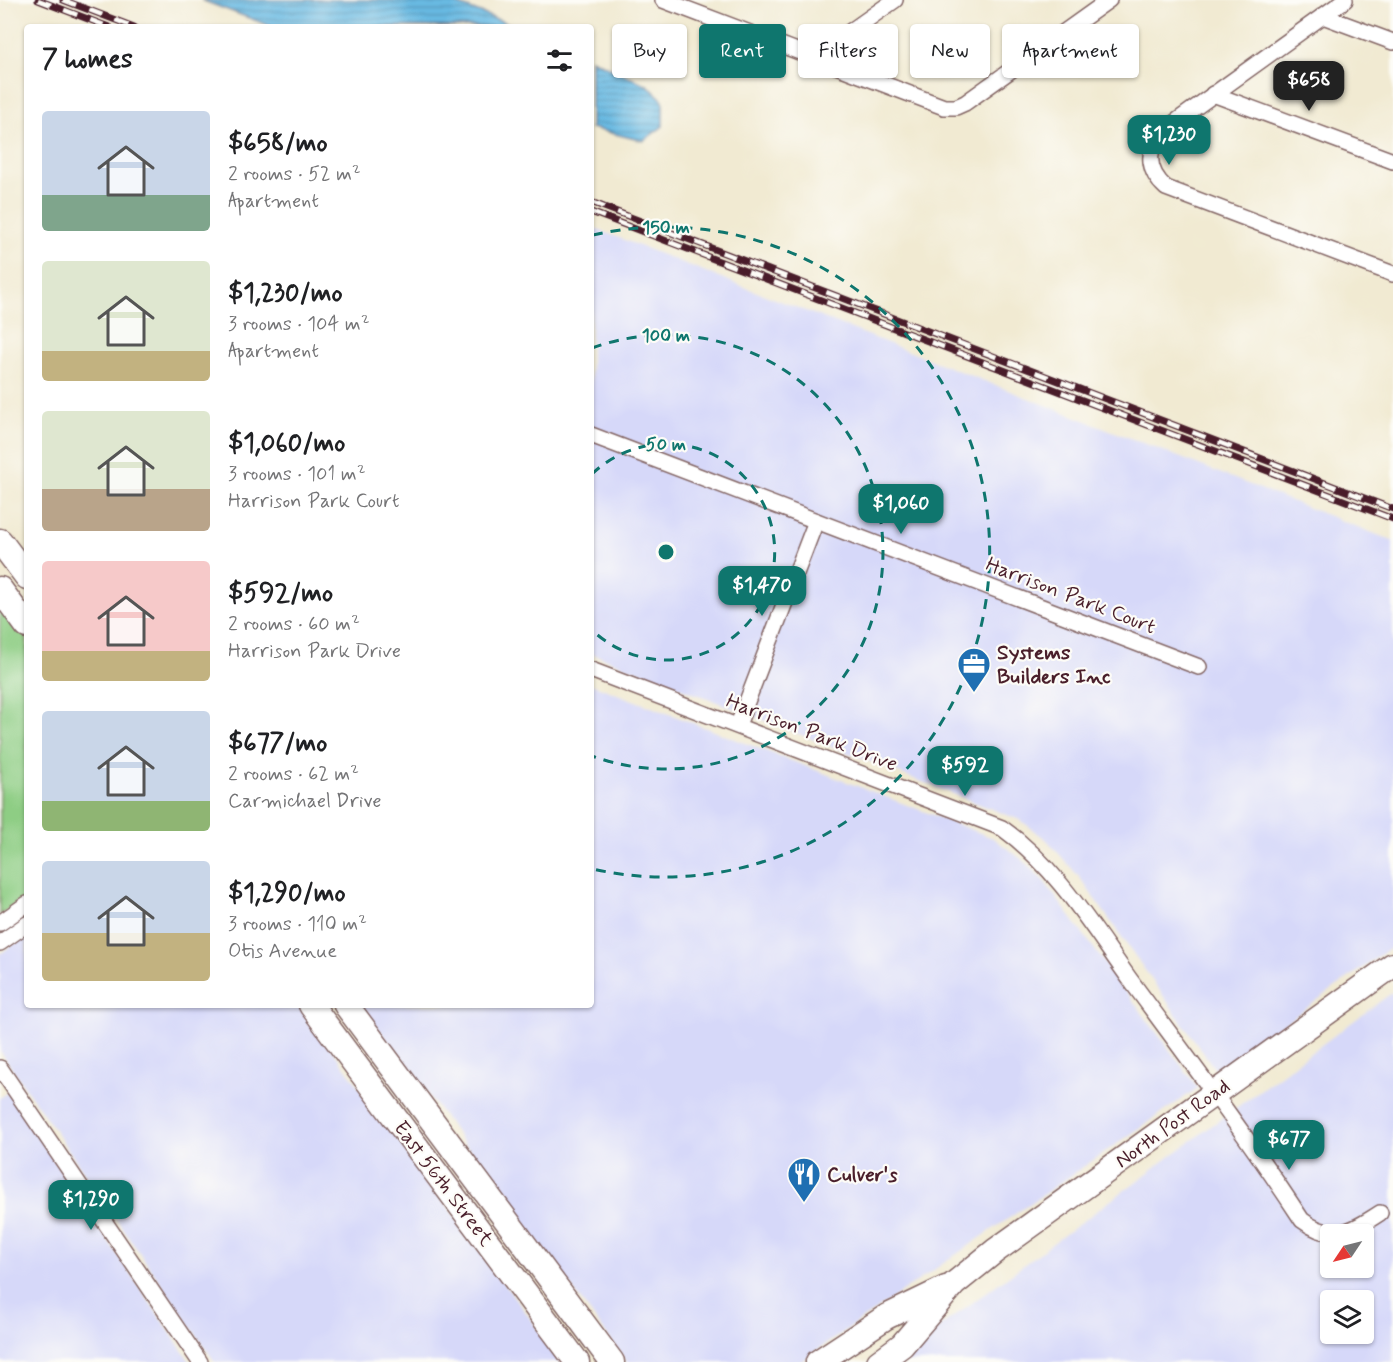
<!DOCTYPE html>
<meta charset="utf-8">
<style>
:root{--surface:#fff;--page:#f2f2f2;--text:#202124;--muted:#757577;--accent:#0f766e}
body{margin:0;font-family:Mynerve,sans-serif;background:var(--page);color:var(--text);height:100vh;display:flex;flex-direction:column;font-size:22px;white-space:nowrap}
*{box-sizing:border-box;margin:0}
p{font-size:20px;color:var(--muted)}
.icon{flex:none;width:33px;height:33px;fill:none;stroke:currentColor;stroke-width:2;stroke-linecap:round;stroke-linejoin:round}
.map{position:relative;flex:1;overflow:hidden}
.drawer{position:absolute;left:24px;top:24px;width:570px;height:984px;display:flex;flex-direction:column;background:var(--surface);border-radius:6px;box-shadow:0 2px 4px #0004}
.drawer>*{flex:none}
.banner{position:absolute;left:612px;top:24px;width:570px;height:54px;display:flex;gap:12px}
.needle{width:39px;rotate:235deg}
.fabs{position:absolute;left:1320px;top:1224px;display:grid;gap:12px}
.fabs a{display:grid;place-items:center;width:54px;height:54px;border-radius:6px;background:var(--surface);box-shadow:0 2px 4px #0004;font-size:30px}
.price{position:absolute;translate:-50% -51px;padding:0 14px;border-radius:12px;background:var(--accent);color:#fff;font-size:20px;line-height:39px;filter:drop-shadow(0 2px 3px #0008)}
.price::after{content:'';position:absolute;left:50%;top:36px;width:18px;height:14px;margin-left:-9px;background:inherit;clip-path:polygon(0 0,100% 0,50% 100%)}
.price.active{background:#222;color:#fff}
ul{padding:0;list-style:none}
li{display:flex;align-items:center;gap:18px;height:150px;padding:0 18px}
li span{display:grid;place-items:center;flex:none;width:168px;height:120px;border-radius:6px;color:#555}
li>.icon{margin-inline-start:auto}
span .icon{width:72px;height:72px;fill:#fffc;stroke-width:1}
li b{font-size:26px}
h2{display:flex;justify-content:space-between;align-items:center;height:72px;padding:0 18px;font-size:26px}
.chip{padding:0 21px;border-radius:6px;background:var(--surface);box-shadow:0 2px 4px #0004;font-size:21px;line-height:54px}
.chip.active{background:var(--accent);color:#fff}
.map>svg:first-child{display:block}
.built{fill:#d6d8f9;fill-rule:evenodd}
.green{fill:#8ecd84;stroke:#6c7658;stroke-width:1.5}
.water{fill:url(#water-rules);stroke:#586c86;stroke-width:1.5}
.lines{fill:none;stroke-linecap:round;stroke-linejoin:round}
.street-casing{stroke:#846665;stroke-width:18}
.primary-casing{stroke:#846665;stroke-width:27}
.street{stroke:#fff;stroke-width:15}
.primary{stroke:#fff;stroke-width:24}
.rail-casing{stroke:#4a1f2b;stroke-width:7}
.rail{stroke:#fdfcf7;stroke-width:4.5;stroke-dasharray:14;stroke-linecap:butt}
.ring{fill:none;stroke:#0f766e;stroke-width:3;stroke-dasharray:10 8}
.labels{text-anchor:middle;stroke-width:4.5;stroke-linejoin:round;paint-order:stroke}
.street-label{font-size:21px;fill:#4a1f2b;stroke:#fdfcf7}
.poi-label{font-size:21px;font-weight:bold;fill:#4a1f2b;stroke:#fdfcf7;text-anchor:start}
.centre{fill:#0f766e;stroke:#fdfcf7;stroke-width:3}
.ring-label{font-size:18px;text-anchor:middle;font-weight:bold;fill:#0f766e;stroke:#fdfcf7;stroke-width:4.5;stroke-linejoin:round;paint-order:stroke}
</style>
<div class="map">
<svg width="1393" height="1362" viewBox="0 0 1393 1362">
<defs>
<pattern id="water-rules" width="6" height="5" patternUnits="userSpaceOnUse" patternTransform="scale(1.5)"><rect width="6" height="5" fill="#67b9e2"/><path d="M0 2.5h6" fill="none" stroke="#5796b7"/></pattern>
</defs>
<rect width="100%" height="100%" fill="#fdfcf7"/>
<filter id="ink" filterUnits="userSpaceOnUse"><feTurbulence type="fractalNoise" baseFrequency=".0167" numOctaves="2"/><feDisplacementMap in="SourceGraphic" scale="12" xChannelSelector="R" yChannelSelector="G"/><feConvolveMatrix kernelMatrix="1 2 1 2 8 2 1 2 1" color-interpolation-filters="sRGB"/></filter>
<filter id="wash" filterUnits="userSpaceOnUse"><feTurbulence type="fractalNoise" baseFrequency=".008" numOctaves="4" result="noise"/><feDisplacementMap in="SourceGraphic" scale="24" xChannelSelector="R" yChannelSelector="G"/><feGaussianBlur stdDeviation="1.35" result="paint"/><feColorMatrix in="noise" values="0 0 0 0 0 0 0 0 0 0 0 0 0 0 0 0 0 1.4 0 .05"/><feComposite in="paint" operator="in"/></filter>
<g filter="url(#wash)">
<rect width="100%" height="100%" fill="#f1ead2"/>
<g class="built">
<polygon points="591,227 1393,541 1393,946 1217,1072 1080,878 1047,840 1020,820 591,653"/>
<polygon points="591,684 993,838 1024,861 1043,880 1198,1088 800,1362 627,1362 361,1005 591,1005"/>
<polygon points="27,935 27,1005 299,1005 562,1362 215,1362 0,1051 0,954"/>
<path d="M1393,992v370h-501zM1330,1234h34v34h-34zM1330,1300h34v34h-34z"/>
<polygon points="8,1092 190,1362 0,1362 0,1098"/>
</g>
<polygon class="green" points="0,602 27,637 27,896 0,915"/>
<g class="water">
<polygon points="201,0 447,0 517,27 273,27"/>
<polygon points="591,59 647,85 663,100 663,126 643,141 591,128"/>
</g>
</g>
<g filter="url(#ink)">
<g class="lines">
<defs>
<g id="street">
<polyline points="663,0 944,107 956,107 965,103 1109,0"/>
<path d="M1345,0l-185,133c-14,19 -12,39 6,55l227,86"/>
<polyline points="1323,16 1393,42"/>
<polyline points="814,57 895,0"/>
<polyline points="1213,94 1393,161"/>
<polyline points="591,435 1199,667"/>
<path d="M591,670l411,158c56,40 92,102 132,157 57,77 115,154 168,235 30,23 49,12 78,-7"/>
<polyline points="738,725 816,521"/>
<polyline points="0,923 27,904"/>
<polyline points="0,943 27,924"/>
<polyline points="0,1068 200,1362"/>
</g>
<g id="primary">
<polyline points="0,541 27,577"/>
<polyline points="0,589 27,626"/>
<polyline points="311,1005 577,1362"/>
<polyline points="346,1005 612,1362"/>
<polyline points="818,1362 886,1317 946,1288"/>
<polyline points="879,1362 902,1345 954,1284 995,1251 1393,965"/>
</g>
</defs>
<use href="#street" class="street-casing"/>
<use href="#primary" class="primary-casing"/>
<use href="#street" class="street"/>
<use href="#primary" class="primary"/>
<defs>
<g id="rail">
<polyline points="38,0 109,27"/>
<polyline points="63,0 134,27"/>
<polyline points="591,202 1393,509"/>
<polyline points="591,212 1393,519"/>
</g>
</defs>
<use href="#rail" class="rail-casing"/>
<use href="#rail" class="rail"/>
</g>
</g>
<g class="ring">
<path d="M592 474A108 108 0 1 1 592 630"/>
<path d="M592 348A217 217 0 1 1 592 756"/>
<path d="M593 235A325 325 0 1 1 593 869"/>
</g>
<defs>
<symbol id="office-pin" viewBox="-11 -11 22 30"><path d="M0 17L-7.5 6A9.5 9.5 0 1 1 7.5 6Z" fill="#1f6fb2" stroke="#fdfcf7"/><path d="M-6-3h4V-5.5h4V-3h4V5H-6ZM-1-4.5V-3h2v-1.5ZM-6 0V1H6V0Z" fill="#fff"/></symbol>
<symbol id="restaurant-pin" viewBox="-11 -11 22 30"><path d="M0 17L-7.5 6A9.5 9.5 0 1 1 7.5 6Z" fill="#1f6fb2" stroke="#fdfcf7"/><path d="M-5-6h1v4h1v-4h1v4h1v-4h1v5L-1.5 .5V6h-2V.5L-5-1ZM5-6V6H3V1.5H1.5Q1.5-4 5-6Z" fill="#fff"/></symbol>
</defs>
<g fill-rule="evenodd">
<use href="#office-pin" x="955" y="645" width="38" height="52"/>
<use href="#restaurant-pin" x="785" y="1155" width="38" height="52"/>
</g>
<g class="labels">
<g class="street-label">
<text transform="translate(1071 595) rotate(21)" y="7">Harrison Park Court</text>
<text transform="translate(812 732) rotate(21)" y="7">Harrison Park Drive</text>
<text transform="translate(1172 1123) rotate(-36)" y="7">North Post Road</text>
<text transform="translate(444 1183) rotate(53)" y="7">East 56th Street</text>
</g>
<g class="poi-label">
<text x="997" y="659">Systems<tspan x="997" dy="24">Builders Inc</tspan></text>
<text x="827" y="1181">Culver's</text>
</g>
</g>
<circle cx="666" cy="552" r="9" class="centre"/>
<g class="ring-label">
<text x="666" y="233">150 m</text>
<text x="666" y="341">100 m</text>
<text x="666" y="450">50 m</text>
</g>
</svg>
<div class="fabs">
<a><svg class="needle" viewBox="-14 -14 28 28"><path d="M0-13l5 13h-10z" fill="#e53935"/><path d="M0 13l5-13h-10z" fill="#757577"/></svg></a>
<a><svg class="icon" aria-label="layers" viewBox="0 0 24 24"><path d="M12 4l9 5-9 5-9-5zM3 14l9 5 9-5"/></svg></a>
</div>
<b class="price active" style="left:1309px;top:112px">$658</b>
<b class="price" style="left:1169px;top:166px">$1,230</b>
<b class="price" style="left:901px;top:535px">$1,060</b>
<b class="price" style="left:762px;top:617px">$1,470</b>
<b class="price" style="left:965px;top:797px">$592</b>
<b class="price" style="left:1289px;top:1171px">$677</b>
<b class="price" style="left:91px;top:1231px">$1,290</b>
<div class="banner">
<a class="chip">Buy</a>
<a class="chip active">Rent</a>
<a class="chip">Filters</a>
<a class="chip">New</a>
<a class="chip">Apartment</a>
</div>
<section class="drawer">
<h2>7 homes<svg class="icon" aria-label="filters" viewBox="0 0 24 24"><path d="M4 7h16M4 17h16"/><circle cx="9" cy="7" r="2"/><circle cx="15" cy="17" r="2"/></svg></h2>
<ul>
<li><span style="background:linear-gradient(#c9d6e8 70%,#7fa58c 0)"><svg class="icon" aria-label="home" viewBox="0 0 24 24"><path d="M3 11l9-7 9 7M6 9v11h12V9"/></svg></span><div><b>$658/mo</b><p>2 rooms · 52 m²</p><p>Apartment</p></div></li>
<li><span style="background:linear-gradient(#dfe7d0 75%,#c2b280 0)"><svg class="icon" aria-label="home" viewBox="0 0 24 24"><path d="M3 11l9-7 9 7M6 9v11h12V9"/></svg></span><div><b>$1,230/mo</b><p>3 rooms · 104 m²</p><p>Apartment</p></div></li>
<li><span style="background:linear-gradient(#dfe7d0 65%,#b9a48a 0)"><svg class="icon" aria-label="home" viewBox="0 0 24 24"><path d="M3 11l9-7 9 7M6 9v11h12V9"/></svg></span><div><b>$1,060/mo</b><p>3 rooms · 101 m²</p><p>Harrison Park Court</p></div></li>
<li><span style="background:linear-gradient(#f6c9c9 75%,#c2b280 0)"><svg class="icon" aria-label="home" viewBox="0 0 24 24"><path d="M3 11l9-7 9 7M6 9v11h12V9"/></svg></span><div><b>$592/mo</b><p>2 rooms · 60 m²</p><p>Harrison Park Drive</p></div></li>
<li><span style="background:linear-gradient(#c9d6e8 75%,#8fb573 0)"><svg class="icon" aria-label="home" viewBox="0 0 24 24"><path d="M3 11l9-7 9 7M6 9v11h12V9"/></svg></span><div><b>$677/mo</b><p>2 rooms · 62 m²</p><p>Carmichael Drive</p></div></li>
<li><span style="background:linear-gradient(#c9d6e8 60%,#c2b280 0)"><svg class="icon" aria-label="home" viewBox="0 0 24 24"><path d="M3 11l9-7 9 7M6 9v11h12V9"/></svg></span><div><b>$1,290/mo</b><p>3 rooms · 110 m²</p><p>Otis Avenue</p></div></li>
</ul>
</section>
</div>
